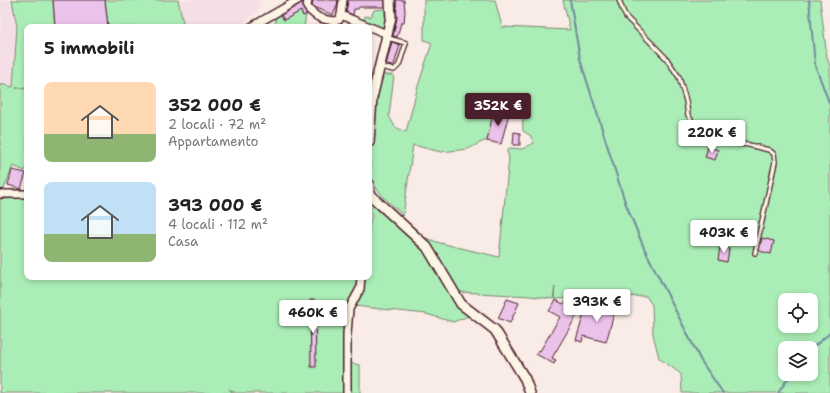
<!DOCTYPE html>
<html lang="it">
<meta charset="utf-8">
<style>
:root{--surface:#fff;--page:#f2f2f2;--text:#222;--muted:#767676;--accent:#4a1f2b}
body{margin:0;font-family:"Shantell Sans",sans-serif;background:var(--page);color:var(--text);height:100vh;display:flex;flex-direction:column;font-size:15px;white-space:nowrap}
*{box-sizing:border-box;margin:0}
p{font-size:13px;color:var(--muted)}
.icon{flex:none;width:22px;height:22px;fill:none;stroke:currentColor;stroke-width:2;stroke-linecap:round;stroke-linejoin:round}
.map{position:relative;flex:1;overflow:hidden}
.sheet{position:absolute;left:24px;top:24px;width:348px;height:256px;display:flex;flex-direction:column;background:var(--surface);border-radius:8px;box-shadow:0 2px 6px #0003}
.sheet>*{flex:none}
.tools{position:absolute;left:778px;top:293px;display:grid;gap:8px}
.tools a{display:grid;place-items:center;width:40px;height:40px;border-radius:8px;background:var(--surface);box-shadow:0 2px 6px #0003;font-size:20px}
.price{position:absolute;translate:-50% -34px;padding:0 9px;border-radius:4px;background:#fff;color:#222;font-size:13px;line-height:26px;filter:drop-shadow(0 1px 2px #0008)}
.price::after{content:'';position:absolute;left:50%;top:24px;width:12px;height:9px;margin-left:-6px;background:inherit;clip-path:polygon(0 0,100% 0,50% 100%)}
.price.selected{background:var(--accent);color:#fff}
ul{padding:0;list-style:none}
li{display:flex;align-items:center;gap:12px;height:100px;padding:0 20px}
li span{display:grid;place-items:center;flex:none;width:112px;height:80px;border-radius:8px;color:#555}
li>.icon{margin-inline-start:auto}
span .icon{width:48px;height:48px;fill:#fffc;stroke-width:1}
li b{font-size:17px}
h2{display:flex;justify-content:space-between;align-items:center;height:48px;padding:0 20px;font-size:17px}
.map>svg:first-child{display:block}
.built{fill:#f5dfe7}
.green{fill:#abedb7;stroke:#7a8671;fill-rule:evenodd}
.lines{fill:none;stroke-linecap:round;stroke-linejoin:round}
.stream{stroke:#708a9d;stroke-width:2}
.building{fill:#ebc2ea;stroke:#4a1f2b}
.service-casing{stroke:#4a1f2b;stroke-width:6}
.minor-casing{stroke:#4a1f2b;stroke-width:10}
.tertiary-casing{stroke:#4a1f2b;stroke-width:12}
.service{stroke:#fcf5e5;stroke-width:3.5}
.minor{stroke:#fcf5e5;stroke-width:7}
.tertiary{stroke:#fcf5e5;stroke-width:9}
</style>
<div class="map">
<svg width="830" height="393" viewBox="0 0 830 393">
<rect width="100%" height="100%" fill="#f9ebe6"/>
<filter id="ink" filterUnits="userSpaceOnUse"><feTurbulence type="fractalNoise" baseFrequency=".025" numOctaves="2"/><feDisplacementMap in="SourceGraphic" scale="8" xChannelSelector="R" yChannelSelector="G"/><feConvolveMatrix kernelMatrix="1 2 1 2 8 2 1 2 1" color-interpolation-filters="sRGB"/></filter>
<g filter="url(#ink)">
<polygon class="built" points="0,0 261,0 257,13 235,27 27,27 27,89 17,89 0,84 0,34 2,19 0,7"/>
<g class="green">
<polygon points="12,0 53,0 55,27 27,27 27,88 16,88 27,89 27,167 25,171 13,166 2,194 0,194 0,84 13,87 17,27"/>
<polygon points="105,0 178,0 184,27 108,27"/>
<path d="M424,0h71l7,27 68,3 -7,-30h257l7,58 3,8v327h-148l-1,-19 -22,-16 -6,-24 -1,-29 -6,-9 -92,3 1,-13 -2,13 -23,-3 -70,-4 -34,-54 14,5 59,14 10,-99 -2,-7 2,-3 13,1 12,-6 -4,-8 -7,-4 -1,-29h-6l1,11h-8l-15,-3 -7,31h-3l-16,8 -27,3 -28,-7 -10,71 -3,-4 -17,-15 -11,-15 -2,-18 2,-43 9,-48 5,2h8l-5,41 6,11 11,5 12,-46 14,-43 -8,-3zM785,300h26v26h-26zM785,348h26v26h-26z"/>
<polygon points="385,9 385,27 384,29 364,22 365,16 371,17 374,10"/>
<polygon points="301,11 303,16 306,15 304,27 275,27 276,15 280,12 284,20"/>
<path d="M27,198v79h333l-2,13 -5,4 9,-2 3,-15h4c0,-15 -3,-49 3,-61l-3,-7 8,-4 48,44 34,59 10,8 -16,6 -27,-8 -72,-8 -2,4 -3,53 11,2v28h-124l-7,-4 4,4h-233v-194z"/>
</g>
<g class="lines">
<g class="stream">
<polyline points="570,0 580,59 625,202 644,248 701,361 723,393"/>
<polyline points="809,0 815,65 830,105"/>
<polyline points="811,349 830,333"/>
<polyline points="778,393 791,374"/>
</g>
</g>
<g class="building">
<polygon points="53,0 105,0 108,27 55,27"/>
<polygon points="313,0 338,0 337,6 333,15 313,7 312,6"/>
<polygon points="348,0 384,0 384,7 359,7 358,9 354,9 353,15 346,12"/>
<polygon points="396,0 404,0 405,11 404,23 401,23 397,37 393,36 397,18"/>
<polygon points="303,1 303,9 307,14 303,16 301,11 284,20 281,15 300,4"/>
<polygon points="392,42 400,45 394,65 393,66 386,65"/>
<polygon points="494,109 509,113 501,144 487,141"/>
<polygon points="514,132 520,133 520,145 513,145"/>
<polygon points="708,147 718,150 715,160 705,157"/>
<polygon points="12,170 26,173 21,189 8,185"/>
<polygon points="762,238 774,241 771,254 759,251"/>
<polygon points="720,247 729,249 727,262 718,260"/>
<polygon points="507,299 519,303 510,323 498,318"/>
<polygon points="310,300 315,300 316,367 311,367"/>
<polygon points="556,300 563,304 565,302 580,310 552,358 556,360 554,364 536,354 538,350 540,351 560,317 549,311"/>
<polygon points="603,303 616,307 606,342 583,336 582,342 576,340 586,307 600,311"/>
</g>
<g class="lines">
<defs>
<g id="service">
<polyline points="619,0 623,11 626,17 666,58 679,77 686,101 688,115 695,126 717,140 732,143 749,145 769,150 774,154 775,162 755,253"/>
<polyline points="381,67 394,70 399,65 406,43 388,38"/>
</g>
<g id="minor">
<path d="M308,0l-1,7c2,3 4,5 7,7 5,5 19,8 25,6l2,-5 2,-15"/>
<polyline points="341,15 387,34"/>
<polyline points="251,27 298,0"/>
<polyline points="0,194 27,194"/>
<polyline points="347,393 347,334 349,309 360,289 361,277"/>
</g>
<g id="tertiary">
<polyline points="369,142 372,98 385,44 391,17 390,0"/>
<polyline points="369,184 369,194 427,247 461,304 495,330 525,379 530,393"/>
</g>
</defs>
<use href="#service" class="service-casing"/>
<use href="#minor" class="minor-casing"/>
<use href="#tertiary" class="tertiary-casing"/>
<use href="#service" class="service"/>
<use href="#minor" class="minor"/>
<use href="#tertiary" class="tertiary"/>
</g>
</g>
</svg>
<div class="tools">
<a><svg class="icon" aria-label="locate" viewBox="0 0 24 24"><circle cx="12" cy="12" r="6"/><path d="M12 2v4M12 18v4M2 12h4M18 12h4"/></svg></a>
<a><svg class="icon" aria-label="layers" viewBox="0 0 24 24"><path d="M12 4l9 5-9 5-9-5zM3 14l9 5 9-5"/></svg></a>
</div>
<b class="price selected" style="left:498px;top:127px">352K €</b>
<b class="price" style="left:712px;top:154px">220K €</b>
<b class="price" style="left:724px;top:254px">403K €</b>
<b class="price" style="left:597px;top:323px">393K €</b>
<b class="price" style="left:313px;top:334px">460K €</b>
<section class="sheet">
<h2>5 immobili<svg class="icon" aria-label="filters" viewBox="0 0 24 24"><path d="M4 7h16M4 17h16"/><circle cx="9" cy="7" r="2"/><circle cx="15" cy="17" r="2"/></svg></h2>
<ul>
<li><span style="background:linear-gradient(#ffd9b3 65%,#8fb573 0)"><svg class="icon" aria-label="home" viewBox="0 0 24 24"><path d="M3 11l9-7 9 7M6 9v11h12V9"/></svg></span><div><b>352 000 €</b><p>2 locali · 72 m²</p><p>Appartamento</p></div></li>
<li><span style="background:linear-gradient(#bfe0f5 65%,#8fb573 0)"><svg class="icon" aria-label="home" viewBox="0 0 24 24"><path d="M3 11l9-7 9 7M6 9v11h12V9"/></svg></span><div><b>393 000 €</b><p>4 locali · 112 m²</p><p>Casa</p></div></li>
</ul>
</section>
</div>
